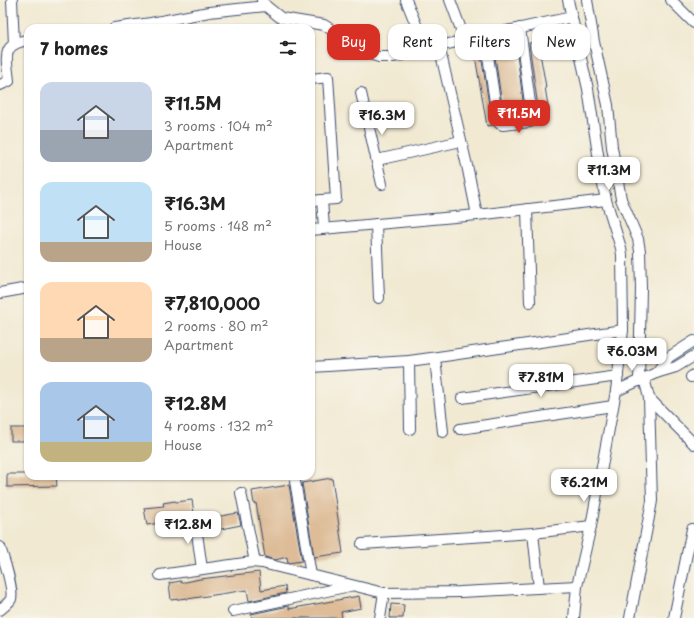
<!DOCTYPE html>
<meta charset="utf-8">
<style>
:root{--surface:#fff;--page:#f2f2f2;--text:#222;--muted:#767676;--accent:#d93025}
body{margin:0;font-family:"Playpen Sans",sans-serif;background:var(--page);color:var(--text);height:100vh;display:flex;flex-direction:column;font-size:15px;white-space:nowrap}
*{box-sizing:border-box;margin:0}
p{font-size:13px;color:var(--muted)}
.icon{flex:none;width:22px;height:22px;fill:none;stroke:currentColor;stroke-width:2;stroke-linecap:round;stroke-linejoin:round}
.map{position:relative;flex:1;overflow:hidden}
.drawer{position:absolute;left:24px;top:24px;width:291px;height:456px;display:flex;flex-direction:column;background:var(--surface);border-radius:12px;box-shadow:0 1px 3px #0004}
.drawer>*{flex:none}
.guide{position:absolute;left:327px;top:24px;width:307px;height:36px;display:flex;gap:8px}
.price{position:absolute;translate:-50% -34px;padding:0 9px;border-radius:8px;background:#fff;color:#222;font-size:13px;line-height:26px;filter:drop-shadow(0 1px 2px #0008)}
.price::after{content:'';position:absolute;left:50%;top:24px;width:12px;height:9px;margin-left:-6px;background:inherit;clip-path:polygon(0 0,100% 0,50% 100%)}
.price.current{background:var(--accent);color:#fff}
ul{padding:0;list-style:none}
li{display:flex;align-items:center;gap:12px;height:100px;padding:0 16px}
li span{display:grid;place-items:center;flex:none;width:112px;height:80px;border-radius:12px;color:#555}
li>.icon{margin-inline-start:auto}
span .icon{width:48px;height:48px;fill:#fffc;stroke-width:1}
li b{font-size:17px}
h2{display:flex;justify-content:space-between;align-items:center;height:48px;padding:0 16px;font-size:17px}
.tag{padding:0 14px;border-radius:12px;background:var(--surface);box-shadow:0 1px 3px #0004;font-size:14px;line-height:36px}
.tag.current{background:var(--accent);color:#fff}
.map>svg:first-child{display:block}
.building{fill:#ddbc97}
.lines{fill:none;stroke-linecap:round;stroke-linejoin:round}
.minor-casing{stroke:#3b4b6f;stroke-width:12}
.minor{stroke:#fff;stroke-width:10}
</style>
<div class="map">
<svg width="694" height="618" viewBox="0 0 694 618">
<rect width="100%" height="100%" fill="#f7f3e8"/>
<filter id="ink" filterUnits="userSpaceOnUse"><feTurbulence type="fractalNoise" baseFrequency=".025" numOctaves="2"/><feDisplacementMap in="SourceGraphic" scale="8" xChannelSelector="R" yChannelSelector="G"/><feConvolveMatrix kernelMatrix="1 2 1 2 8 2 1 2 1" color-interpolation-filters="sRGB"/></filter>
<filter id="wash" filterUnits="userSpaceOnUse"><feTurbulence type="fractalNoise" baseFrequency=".012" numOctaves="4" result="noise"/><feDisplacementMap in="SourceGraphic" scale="16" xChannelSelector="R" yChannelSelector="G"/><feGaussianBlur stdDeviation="0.9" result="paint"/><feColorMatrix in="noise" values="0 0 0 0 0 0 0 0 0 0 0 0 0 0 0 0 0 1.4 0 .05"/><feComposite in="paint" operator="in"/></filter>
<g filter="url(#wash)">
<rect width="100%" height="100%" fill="#f1e9d2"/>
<g id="blocks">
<g class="building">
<polygon points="538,42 546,87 545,87 549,112 539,114 529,43"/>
<polygon points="516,46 525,116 504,118 494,50"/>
<polygon points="480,49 492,123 493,125 487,126 474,50"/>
<rect x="11" y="428" width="17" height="13"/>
<polygon points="7,474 28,474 28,476 56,476 57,486 7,487"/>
<polygon points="332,478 343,553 314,557 302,483"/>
<polygon points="289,485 302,561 288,563 287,557 275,560 265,557 256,503 254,504 252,491"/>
<polygon points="192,500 194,513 191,514 189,518 182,519 182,517 159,520 159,523 147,525 144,508 164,506 163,503 175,501 176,502"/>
<polygon points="238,513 241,525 206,532 204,519"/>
<polygon points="259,572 261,590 285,586 286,593 249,601 247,590 187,599 187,598 171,600 169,583 181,581 181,583 200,579"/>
<polygon points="359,596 361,608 341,612 342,618 252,618 251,614 289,606 289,609"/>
<polygon points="391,604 404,605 403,618 390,618"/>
</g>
</g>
</g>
<g filter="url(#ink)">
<use href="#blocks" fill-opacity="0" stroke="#3b4b6f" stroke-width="1"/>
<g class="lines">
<defs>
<g id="minor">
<polyline points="12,0 14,44"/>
<polyline points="262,0 266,6 281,18 324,25 372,55 379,57 394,57 465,40 572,17"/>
<polyline points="406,0 426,49"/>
<polyline points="450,0 465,40"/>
<polyline points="568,0 588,89 602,180 606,200 621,248 622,255 623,330 616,391 591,526 577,586 574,618"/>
<polyline points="587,0 594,42 608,105 612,147 621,199 638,239 640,251 641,288 639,381"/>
<polyline points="671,0 694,23"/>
<polyline points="114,28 151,23 209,12 266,6"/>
<polyline points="485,36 498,122 500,124 503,125 530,122 532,118 520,28"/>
<polyline points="439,46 468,170 477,215"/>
<polyline points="311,79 328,77 336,199 322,200"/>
<path d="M0,85l9,-4c-2,-22 -9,-37 19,-41"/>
<polyline points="361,93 382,184"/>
<polyline points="377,160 461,141"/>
<polyline points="311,201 322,200 324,228"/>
<polyline points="527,209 530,302"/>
<polyline points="376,224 379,298"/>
<polyline points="311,230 477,215 606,200"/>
<polyline points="0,293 28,288"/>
<polyline points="435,358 443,432"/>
<polyline points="409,361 410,429"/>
<polyline points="311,367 409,361 431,358 623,330"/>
<polyline points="656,373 669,357 694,341"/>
<polyline points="691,377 694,375"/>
<polyline points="616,391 656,373 676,367 694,356"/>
<polyline points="462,398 618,376"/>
<polyline points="649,398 694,444"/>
<polyline points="460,429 613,406"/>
<polyline points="295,481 311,575"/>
<polyline points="241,493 255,562"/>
<polyline points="195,519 202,569"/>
<polyline points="533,533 539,588"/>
<polyline points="362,544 533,533 591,526"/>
<path d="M0,547c3,10 14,42 11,52 -2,4 -8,8 -11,11"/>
<polyline points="160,575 252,562 262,563 384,593 460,592 577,586"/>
<polyline points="233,611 350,586"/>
<polyline points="380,618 384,593"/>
<polyline points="630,618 652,501 649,398 644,378"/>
<polyline points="674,618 692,529 694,530"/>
</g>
</defs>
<use href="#minor" class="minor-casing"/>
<use href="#minor" class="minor"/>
</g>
</g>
</svg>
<b class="price current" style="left:519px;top:134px">₹11.5M</b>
<b class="price" style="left:382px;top:136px">₹16.3M</b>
<b class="price" style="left:609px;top:191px">₹11.3M</b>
<b class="price" style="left:632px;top:372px">₹6.03M</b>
<b class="price" style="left:541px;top:398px">₹7.81M</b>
<b class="price" style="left:584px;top:503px">₹6.21M</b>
<b class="price" style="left:188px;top:545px">₹12.8M</b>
<div class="guide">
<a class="tag current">Buy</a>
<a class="tag">Rent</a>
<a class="tag">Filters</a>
<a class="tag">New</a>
</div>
<section class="drawer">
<h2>7 homes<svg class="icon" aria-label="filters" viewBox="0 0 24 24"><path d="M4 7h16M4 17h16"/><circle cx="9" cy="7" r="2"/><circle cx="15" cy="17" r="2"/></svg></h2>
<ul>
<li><span style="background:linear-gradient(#c9d6e8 60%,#9aa5b1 0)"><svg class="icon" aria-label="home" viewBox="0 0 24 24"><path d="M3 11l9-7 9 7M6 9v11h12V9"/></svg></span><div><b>₹11.5M</b><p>3 rooms · 104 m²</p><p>Apartment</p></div></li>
<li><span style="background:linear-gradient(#bfe0f5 75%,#b9a48a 0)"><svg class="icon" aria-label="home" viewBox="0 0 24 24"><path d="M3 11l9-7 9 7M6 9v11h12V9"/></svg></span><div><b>₹16.3M</b><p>5 rooms · 148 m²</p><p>House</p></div></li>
<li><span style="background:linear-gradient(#ffd9b3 70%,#b9a48a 0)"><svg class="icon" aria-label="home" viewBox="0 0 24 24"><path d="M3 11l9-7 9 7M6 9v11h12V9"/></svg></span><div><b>₹7,810,000</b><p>2 rooms · 80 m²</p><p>Apartment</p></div></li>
<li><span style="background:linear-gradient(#a9c7e8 75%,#c2b280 0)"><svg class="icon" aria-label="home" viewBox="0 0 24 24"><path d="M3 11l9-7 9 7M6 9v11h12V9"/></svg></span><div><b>₹12.8M</b><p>4 rooms · 132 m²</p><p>House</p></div></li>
</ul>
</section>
</div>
